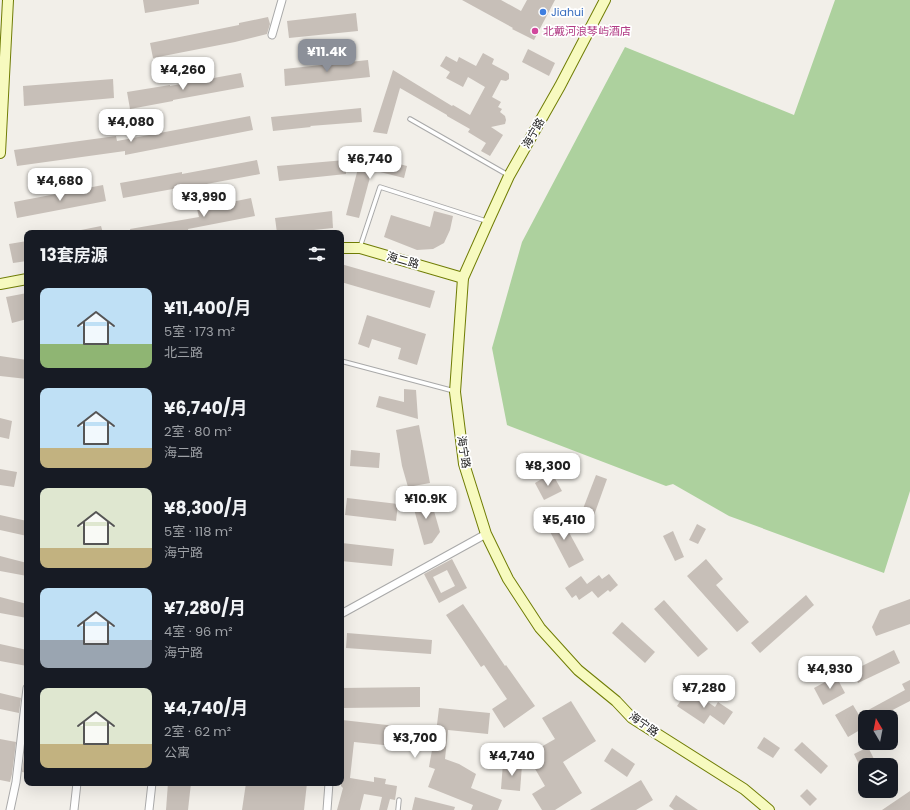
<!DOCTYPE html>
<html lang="zh">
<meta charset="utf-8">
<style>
:root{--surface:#171b24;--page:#242831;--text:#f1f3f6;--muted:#9ea1a6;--accent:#8c9099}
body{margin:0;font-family:Poppins,"Noto Sans SC",sans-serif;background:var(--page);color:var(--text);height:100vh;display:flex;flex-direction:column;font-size:15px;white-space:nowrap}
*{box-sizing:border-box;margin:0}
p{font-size:13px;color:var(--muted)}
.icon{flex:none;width:22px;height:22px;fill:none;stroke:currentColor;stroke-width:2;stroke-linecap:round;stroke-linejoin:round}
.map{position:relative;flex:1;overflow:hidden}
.drawer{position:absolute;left:24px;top:230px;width:320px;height:556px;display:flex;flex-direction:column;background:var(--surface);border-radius:8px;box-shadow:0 4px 16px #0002}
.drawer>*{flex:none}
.needle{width:26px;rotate:350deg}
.tools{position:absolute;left:858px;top:710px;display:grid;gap:8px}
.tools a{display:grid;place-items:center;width:40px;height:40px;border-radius:8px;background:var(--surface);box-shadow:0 4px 16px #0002;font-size:20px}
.price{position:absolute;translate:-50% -34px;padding:0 9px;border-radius:8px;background:#fff;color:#222;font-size:13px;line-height:26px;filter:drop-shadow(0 1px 2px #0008)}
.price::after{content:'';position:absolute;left:50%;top:24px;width:12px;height:9px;margin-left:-6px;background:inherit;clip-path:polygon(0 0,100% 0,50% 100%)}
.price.current{background:var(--accent);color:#fff}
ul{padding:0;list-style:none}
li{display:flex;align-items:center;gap:12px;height:100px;padding:0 16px}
li span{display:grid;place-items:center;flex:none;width:112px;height:80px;border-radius:8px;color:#555}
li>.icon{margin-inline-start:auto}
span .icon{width:48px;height:48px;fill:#fffc;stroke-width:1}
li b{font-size:17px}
h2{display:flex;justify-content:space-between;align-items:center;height:48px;padding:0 16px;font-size:17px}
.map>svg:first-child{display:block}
.forest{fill:#add19e}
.building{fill:#c7bfb8;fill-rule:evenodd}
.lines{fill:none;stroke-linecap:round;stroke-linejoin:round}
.lane-casing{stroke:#a9a9a9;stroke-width:5.5}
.street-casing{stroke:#a9a9a9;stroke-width:9}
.secondary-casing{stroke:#707d05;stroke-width:12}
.lane{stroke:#fff;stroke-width:3.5}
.street{stroke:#fff;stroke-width:7}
.secondary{stroke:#f7fabf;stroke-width:10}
.shop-dot{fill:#3f7fe0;stroke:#fff;stroke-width:1.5}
.hotel-dot{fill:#d1479c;stroke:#fff;stroke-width:1.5}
.labels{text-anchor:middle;stroke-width:3.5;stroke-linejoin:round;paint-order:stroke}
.shop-label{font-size:11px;fill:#366cbe;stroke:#fff;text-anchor:start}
.hotel-label{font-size:11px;fill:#b23c85;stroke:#fff;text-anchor:start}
.street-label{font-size:11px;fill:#222;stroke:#fff}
</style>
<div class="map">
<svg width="910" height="810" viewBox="0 0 910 810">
<rect width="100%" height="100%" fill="#f2efe9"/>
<polygon class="forest" points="835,0 910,0 910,491 884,573 729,516 673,484 666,486 507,425 492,348 522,242 625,47 794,115"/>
<g class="building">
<polygon points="143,0 199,0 199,4 145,13"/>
<polygon points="462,0 501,0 521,11 527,0 555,0 534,40 512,29 513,28"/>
<polygon points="356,13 358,31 289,38 287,21"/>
<polygon points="268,17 270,24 267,34 235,42 153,58 150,43 239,25 239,23"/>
<polygon points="528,49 555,63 549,76 522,62"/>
<polygon points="483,53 494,59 492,64 507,72 509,74 509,79 506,81 501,80 492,97 501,102 498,107 502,109 500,112 505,116 506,120 505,124 491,127 503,135 490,156 481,151 486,143 468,132 470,129 447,116 447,115 400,88 387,134 373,132 393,70 452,106 453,105 470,115 485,87 468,77 463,87 446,78 450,72 440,66 446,56 457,62 459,57 476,66"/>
<polygon points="368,60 370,77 285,86 284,69"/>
<polygon points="241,73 244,87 173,100 173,101 130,109 127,92 170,85 170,86"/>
<polygon points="113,79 114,98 24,106 23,86"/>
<polygon points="361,108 362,122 310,126 311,127 273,131 271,117"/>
<polygon points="250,116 253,130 125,155 125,151 17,166 14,150 116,136 117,141"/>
<polygon points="363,149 364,149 365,156 365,155 407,166 404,178 372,170 359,218 346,215"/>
<polygon points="257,160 260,174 196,186 195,185 123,198 120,183 182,172 182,174"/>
<polygon points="345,160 346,174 279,181 277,166"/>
<polygon points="103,185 106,201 17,218 14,202"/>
<polygon points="251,198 255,216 188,229 189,233 131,233 130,229 199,217 197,209"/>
<polygon points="332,211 333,228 285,233 277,233 275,218"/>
<polygon points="434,211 453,216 450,230 444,243 433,249 417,250 384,237 391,215 430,227"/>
<polygon points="101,226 103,233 82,233 81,230"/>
<polygon points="27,241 27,261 13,263 9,244"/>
<polygon points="341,264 435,291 430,308 341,282"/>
<polygon points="27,293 27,319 12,323 6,297"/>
<polygon points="367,315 426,334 417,365 398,359 401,348 372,339 369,348 358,344"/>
<polygon points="0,356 27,360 27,379 0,376"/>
<polygon points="404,389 416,390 418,419 376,407 379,396 404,402"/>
<polygon points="0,418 12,421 9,439 0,437"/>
<polygon points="419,425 430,483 408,487 402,466 396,430"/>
<polygon points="351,450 380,453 379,468 350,466"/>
<polygon points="0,469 17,472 14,487 0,485"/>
<polygon points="552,473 562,491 544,500 535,483"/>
<polygon points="596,475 607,479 593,518 581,514"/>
<polygon points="430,497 440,532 432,543 424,545 412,502"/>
<polygon points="347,498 398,504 396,521 345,515"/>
<polygon points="559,514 584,560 569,568 545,522"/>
<polygon points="0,515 27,521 27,536 0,530"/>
<polygon points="697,524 706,529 698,544 689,540"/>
<polygon points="673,531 684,557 675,561 663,536"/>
<polygon points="342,543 394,549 392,566 341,561"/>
<polygon points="0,556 27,563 27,576 0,571"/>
<path d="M452,559l15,29 -28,15 -15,-29zM447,570l8,16 -14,7 -8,-16z"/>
<polygon points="706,559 723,579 716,585 749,622 737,632 687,576"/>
<polygon points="609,574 618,585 610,592 608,590 598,598 592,591 579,600 576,595 572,598 565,588 581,576 587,584 599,575 602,579"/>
<polygon points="806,595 814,605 760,653 751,643"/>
<polygon points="0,597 27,604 27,618 0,613"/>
<polygon points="910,599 910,624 876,636 872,627 880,610"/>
<polygon points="664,600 708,649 698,657 654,609"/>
<polygon points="463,604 505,666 506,665 535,706 504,728 492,709 507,699 484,665 481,667 446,615"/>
<polygon points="622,622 655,652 645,663 612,633"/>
<polygon points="347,633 432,640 431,654 346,648"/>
<polygon points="0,644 27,650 27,666 0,661"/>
<polygon points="894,650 900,663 858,683 852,671"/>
<polygon points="836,676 845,693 823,705 814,688"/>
<polygon points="910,680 910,701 879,717 860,717 865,727 848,737 835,715 853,705 859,715 905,690 902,684"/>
<polygon points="420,687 420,707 341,708 341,688"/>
<polygon points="689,689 715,707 718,702 733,712 724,725 710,715 704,724 677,706"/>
<polygon points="0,693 21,698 19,713 0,709"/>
<polygon points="571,701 596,741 563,762 582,793 555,810 542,810 532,794 545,786 527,755 555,739 542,718"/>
<polygon points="439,708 490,713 488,734 448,730 445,759 459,764 476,774 471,788 502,800 498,810 471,810 473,805 428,787 435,769 429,767 432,750 354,742 350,778 374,782 374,777 386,779 385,784 397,786 395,800 390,799 387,810 379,810 382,797 364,794 360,810 337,810 343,788 341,786 341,732 342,720 423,729 423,732 436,733"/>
<polygon points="764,737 780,748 773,758 757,748"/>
<polygon points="0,739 16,742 12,774 10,782 0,780"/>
<polygon points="802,742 828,766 821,774 794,750"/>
<polygon points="868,747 877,765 865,765 865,777 854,754"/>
<polygon points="612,748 635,764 627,777 604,761"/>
<polygon points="24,757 27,757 27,773 22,772"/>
<polygon points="503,763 522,765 520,791 501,789"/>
<polygon points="641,780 653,800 636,810 590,810"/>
<polygon points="168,783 191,783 188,810 166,810"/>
<polygon points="246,783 307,783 304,810 242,810"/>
<polygon points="807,789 817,799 810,806 800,796"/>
<polygon points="910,791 910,810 882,810"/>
<polygon points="676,795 698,810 674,810 669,806"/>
<polygon points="415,797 455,807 454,810 412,810"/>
</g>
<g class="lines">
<defs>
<g id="lane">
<polyline points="410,119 508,175"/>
<polyline points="360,247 380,187 486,221"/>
<polyline points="341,361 454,391"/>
<polyline points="398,810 399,800"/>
</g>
<g id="street">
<polyline points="272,35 282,0"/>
<polyline points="341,614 486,534"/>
<polyline points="10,810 16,782 27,688"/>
<polyline points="74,810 77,783"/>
<polyline points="149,810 152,783"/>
<polyline points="327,810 329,783"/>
</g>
<g id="secondary">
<polyline points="605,0 560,86 509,176 488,222 463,278 455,392 464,464 486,534 508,579 540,628 578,670 616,701 632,718 744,789 769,810"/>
<polyline points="0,153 8,0"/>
<polyline points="341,248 360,248 463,278"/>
<polyline points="0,284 27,279"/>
</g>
</defs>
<use href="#lane" class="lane-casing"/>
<use href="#street" class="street-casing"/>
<use href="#secondary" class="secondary-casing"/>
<use href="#lane" class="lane"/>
<use href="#street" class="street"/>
<use href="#secondary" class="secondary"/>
</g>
<circle class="shop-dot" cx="543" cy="12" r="4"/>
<circle class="hotel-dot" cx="535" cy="31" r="4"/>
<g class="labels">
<g class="shop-label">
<text x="551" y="16">Jiahui</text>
</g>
<g class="hotel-label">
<text x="543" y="35">北戴河浪琴屿酒店</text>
</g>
<g class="street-label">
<text transform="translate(533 133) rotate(-60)" y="4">海宁路</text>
<text transform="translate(403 260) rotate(16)" y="4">海二路</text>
<text transform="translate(464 452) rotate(81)" y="4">海宁路</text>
<text transform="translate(644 724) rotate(35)" y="4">海宁路</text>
</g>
</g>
</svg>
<div class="tools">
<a><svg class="needle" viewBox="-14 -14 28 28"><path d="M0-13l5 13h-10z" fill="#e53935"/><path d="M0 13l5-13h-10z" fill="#9ea1a6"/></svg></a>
<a><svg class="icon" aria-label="layers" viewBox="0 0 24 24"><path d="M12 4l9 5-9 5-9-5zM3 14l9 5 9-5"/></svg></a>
</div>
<b class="price current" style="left:327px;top:73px">¥11.4K</b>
<b class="price" style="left:183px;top:91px">¥4,260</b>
<b class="price" style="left:131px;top:143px">¥4,080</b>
<b class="price" style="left:370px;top:180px">¥6,740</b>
<b class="price" style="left:60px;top:202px">¥4,680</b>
<b class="price" style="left:204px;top:218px">¥3,990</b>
<b class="price" style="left:548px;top:487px">¥8,300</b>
<b class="price" style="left:426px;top:520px">¥10.9K</b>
<b class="price" style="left:564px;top:541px">¥5,410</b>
<b class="price" style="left:830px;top:690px">¥4,930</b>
<b class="price" style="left:704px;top:709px">¥7,280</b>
<b class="price" style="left:415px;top:759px">¥3,700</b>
<b class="price" style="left:512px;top:777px">¥4,740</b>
<section class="drawer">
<h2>13套房源<svg class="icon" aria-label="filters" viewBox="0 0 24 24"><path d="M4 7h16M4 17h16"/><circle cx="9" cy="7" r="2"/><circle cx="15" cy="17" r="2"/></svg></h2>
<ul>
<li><span style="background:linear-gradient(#bfe0f5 70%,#8fb573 0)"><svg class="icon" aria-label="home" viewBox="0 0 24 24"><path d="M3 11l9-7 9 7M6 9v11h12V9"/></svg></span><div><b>¥11,400/月</b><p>5室 · 173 m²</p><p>北三路</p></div></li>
<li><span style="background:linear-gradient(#bfe0f5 75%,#c2b280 0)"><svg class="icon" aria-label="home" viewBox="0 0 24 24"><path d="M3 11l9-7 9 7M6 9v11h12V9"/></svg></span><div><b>¥6,740/月</b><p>2室 · 80 m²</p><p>海二路</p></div></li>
<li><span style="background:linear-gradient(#dfe7d0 75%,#c2b280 0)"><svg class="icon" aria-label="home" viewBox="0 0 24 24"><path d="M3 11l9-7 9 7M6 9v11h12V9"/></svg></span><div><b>¥8,300/月</b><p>5室 · 118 m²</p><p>海宁路</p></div></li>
<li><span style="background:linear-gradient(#bfe0f5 65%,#9aa5b1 0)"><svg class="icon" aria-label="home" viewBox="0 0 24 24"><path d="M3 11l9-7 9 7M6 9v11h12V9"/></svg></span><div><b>¥7,280/月</b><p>4室 · 96 m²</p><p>海宁路</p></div></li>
<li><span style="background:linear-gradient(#dfe7d0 70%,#c2b280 0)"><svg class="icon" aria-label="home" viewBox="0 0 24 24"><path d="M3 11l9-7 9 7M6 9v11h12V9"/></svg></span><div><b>¥4,740/月</b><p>2室 · 62 m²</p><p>公寓</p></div></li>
</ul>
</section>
</div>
